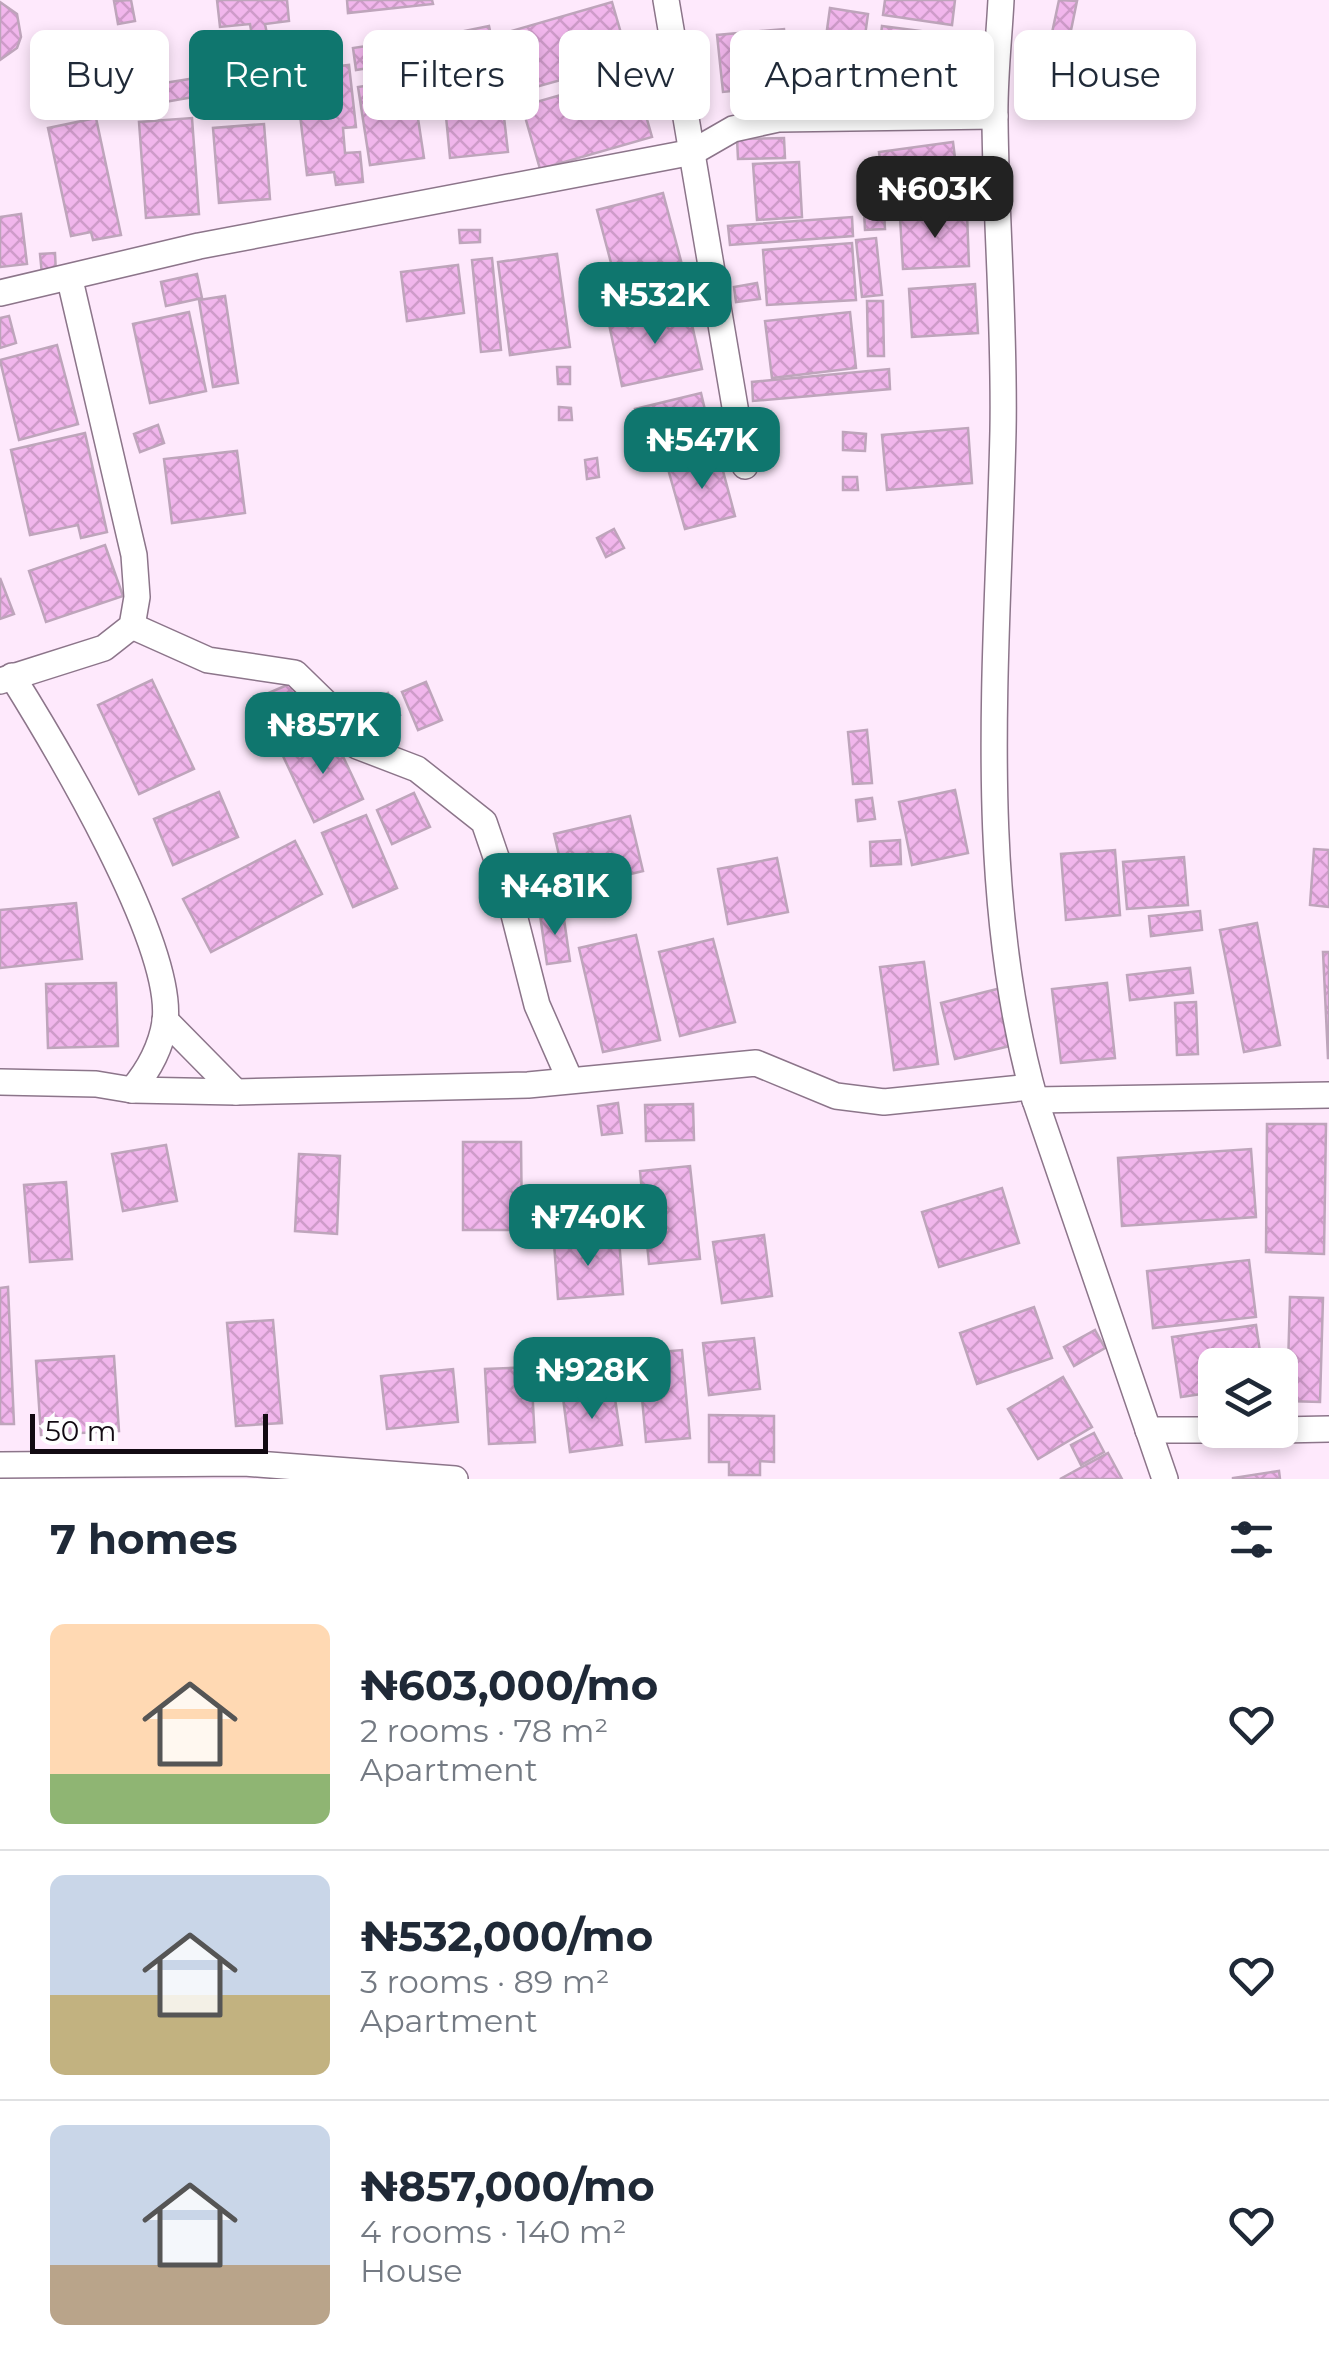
<!DOCTYPE html>
<meta charset="utf-8">
<style>
:root{--surface:#fff;--page:#f2f2f3;--text:#1f2937;--muted:#747a83;--line:#e0e1e3;--accent:#0f766e}
body{margin:0;font-family:Montserrat,sans-serif;background:var(--page);color:var(--text);height:100vh;display:flex;flex-direction:column;font-size:38px;white-space:nowrap}
*{box-sizing:border-box;margin:0}
p{font-size:32px;color:var(--muted)}
.icon{flex:none;width:55px;height:55px;fill:none;stroke:currentColor;stroke-width:2;stroke-linecap:round;stroke-linejoin:round}
.map{position:relative;height:1479px;overflow:hidden}
.sheet{display:flex;flex-direction:column;background:var(--surface);flex:1}
.sheet>*{flex:none}
.banner{position:absolute;left:30px;top:30px;width:1270px;height:90px;display:flex;gap:20px}
.tools{position:absolute;left:1198px;top:1348px;display:grid;gap:20px}
.tools a{display:grid;place-items:center;width:100px;height:100px;border-radius:15px;background:var(--surface);box-shadow:0 5px 15px #0003;font-size:50px}
.scale{position:absolute;left:30px;bottom:25px;width:238px;box-sizing:border-box;padding-left:10px;border:5px solid #120a12;border-top:0;font-size:28px;line-height:35px;white-space:nowrap;color:#120a12;-webkit-text-stroke:8px #fefefe;paint-order:stroke}
.price{position:absolute;translate:-50% -85px;padding:0 22px;border-radius:20px;background:var(--accent);color:#fff;font-size:32px;line-height:65px;filter:drop-shadow(0 2px 5px #0008)}
.price::after{content:'';position:absolute;left:50%;top:60px;width:30px;height:22px;margin-left:-15px;background:inherit;clip-path:polygon(0 0,100% 0,50% 100%)}
.price.selected{background:#222;color:#fff}
ul{padding:0;list-style:none}
li{display:flex;align-items:center;gap:30px;height:250px;padding:0 50px}
li+li{border-top:2px solid var(--line)}
li span{display:grid;place-items:center;flex:none;width:280px;height:200px;border-radius:15px;color:#555}
li>.icon{margin-inline-start:auto}
span .icon{width:120px;height:120px;fill:#fffc;stroke-width:1}
li b{font-size:42px}
h2{display:flex;justify-content:space-between;align-items:center;height:120px;padding:0 50px;font-size:42px}
.pill{padding:0 35px;border-radius:15px;background:var(--surface);box-shadow:0 5px 15px #0003;font-size:35px;line-height:90px}
.pill.selected{background:var(--accent);color:#fff}
.map>svg:first-child{display:block}
.building{fill:url(#building-cross-hatch);stroke:#bea5bb;stroke-width:2.5}
.lines{fill:none;stroke-linecap:round;stroke-linejoin:round}
.street-casing{stroke:#8c758a;stroke-width:28}
.street{stroke:#fff;stroke-width:25}
</style>
<div class="map">
<svg width="1329" height="1479" viewBox="0 0 1329 1479">
<defs>
<pattern id="building-cross-hatch" width="8" height="8" patternUnits="userSpaceOnUse" patternTransform="scale(2.5)"><rect width="8" height="8" fill="#f1b6ec"/><path d="M0 0l8 8M0 8l8-8" fill="none" stroke="#ce9bc9"/></pattern>
</defs>
<rect width="100%" height="100%" fill="#fee9fc"/>
<g class="building">
<polygon points="131,0 135,21 118,24 114,1"/>
<polygon points="217,0 287,0 289,21 265,24 267,34 252,36 250,24 220,27"/>
<polygon points="347,0 432,0 433,4 348,13"/>
<polygon points="885,0 955,0 952,25 883,15"/>
<polygon points="1059,0 1077,1 1061,79 1043,75"/>
<polygon points="0,2 17,14 21,37 17,48 0,60"/>
<polygon points="612,2 629,61 518,92 501,34"/>
<polygon points="830,8 868,14 859,79 821,73"/>
<polygon points="489,26 493,45 443,54 440,36"/>
<polygon points="882,26 952,35 945,94 875,84"/>
<polygon points="784,29 789,85 723,92 717,35"/>
<polygon points="145,36 146,50 111,53 110,40"/>
<polygon points="434,36 437,57 424,59 426,72 408,74 406,62 356,70 353,48"/>
<polygon points="349,65 356,127 343,128 345,153 360,152 363,182 336,185 334,172 307,175 295,71"/>
<polygon points="110,69 138,71 138,82 109,80"/>
<polygon points="634,74 652,137 540,169 522,106"/>
<polygon points="202,77 205,95 136,107 133,88"/>
<polygon points="412,79 424,158 370,165 358,87"/>
<polygon points="502,100 508,152 450,158 445,106"/>
<polygon points="96,118 121,235 93,240 91,232 71,236 48,128"/>
<polygon points="192,118 199,214 146,218 139,122"/>
<polygon points="264,124 270,199 219,203 213,128"/>
<polygon points="784,138 785,158 738,159 737,139"/>
<polygon points="953,142 960,198 886,207 879,152"/>
<polygon points="799,162 802,217 757,220 753,164"/>
<polygon points="663,193 685,276 619,293 597,210"/>
<polygon points="884,211 885,229 865,230 864,212"/>
<polygon points="967,213 969,266 903,269 900,217"/>
<polygon points="21,214 27,264 0,267 0,217"/>
<polygon points="852,217 853,236 730,245 728,226"/>
<polygon points="459,230 480,230 480,242 460,243"/>
<polygon points="876,238 882,295 862,297 856,240"/>
<polygon points="852,243 856,300 767,305 763,250"/>
<polygon points="55,253 56,274 42,275 40,254"/>
<polygon points="557,254 570,347 510,355 498,262"/>
<polygon points="492,258 501,350 481,352 472,260"/>
<polygon points="458,265 464,313 407,321 401,272"/>
<polygon points="197,274 202,298 166,306 161,282"/>
<polygon points="757,283 760,299 736,302 734,287"/>
<polygon points="975,284 978,333 912,337 909,289"/>
<polygon points="225,296 238,383 213,387 199,300"/>
<polygon points="867,301 883,301 884,356 868,356"/>
<polygon points="688,307 702,369 622,386 609,324"/>
<polygon points="189,312 206,391 150,403 133,324"/>
<polygon points="850,312 856,368 772,378 765,321"/>
<polygon points="9,316 16,343 0,348 0,318"/>
<polygon points="57,345 78,424 19,440 0,360"/>
<polygon points="557,367 570,367 570,384 558,384"/>
<polygon points="889,369 890,389 753,401 752,382"/>
<polygon points="701,393 714,448 648,464 635,409"/>
<polygon points="559,407 571,408 572,420 559,420"/>
<polygon points="158,425 164,443 140,452 134,434"/>
<polygon points="968,428 972,483 887,490 882,435"/>
<polygon points="843,432 866,434 865,451 843,450"/>
<polygon points="85,433 107,532 81,538 78,525 30,535 11,450"/>
<polygon points="237,451 245,513 172,523 164,459"/>
<polygon points="719,456 735,516 685,529 668,469"/>
<polygon points="597,458 599,477 587,479 585,460"/>
<polygon points="843,477 857,477 858,490 843,490"/>
<polygon points="614,529 624,548 606,557 597,538"/>
<polygon points="105,545 123,596 46,622 29,571"/>
<polygon points="0,578 14,614 0,619"/>
<polygon points="152,680 194,769 139,794 98,705"/>
<polygon points="426,682 442,720 418,730 402,692"/>
<polygon points="292,683 307,718 269,735 254,699"/>
<polygon points="388,693 400,715 358,736 347,714"/>
<polygon points="867,730 872,783 853,784 848,732"/>
<polygon points="332,733 363,799 314,822 283,756"/>
<polygon points="955,790 968,853 912,865 899,802"/>
<polygon points="219,792 238,837 173,865 154,819"/>
<polygon points="414,793 430,827 392,844 377,810"/>
<polygon points="872,798 875,819 858,821 856,800"/>
<polygon points="366,815 397,888 353,907 322,833"/>
<polygon points="630,816 643,871 567,889 554,834"/>
<polygon points="900,840 901,864 871,866 870,842"/>
<polygon points="295,841 322,894 211,952 183,899"/>
<polygon points="1314,849 1329,850 1329,907 1310,905"/>
<polygon points="1115,850 1120,915 1066,920 1061,854"/>
<polygon points="1184,857 1188,905 1127,909 1123,862"/>
<polygon points="777,858 788,912 728,924 718,869"/>
<polygon points="76,903 82,959 0,968 0,910"/>
<polygon points="1200,911 1202,930 1151,936 1149,916"/>
<polygon points="563,912 570,961 547,964 540,915"/>
<polygon points="1257,923 1280,1045 1244,1052 1220,930"/>
<polygon points="636,935 660,1040 603,1052 579,948"/>
<polygon points="713,939 735,1022 680,1036 659,952"/>
<polygon points="1323,952 1329,952 1329,1058 1328,1058"/>
<polygon points="924,962 938,1064 894,1070 880,967"/>
<polygon points="1190,968 1193,993 1130,1000 1127,975"/>
<polygon points="116,983 118,1046 48,1048 46,984"/>
<polygon points="1107,983 1115,1058 1061,1063 1052,989"/>
<polygon points="1001,988 1014,1045 955,1059 941,1003"/>
<polygon points="1196,1002 1198,1054 1177,1055 1175,1003"/>
<polygon points="618,1103 622,1133 602,1135 598,1106"/>
<polygon points="693,1104 694,1140 646,1141 645,1105"/>
<polygon points="1267,1124 1326,1124 1324,1254 1266,1252"/>
<polygon points="463,1142 521,1142 522,1230 463,1230"/>
<polygon points="166,1145 177,1201 123,1211 112,1154"/>
<polygon points="1251,1149 1256,1217 1122,1226 1118,1158"/>
<polygon points="299,1154 340,1156 337,1234 295,1231"/>
<polygon points="690,1166 700,1259 649,1264 640,1171"/>
<polygon points="66,1182 72,1259 30,1262 24,1185"/>
<polygon points="1002,1188 1019,1243 939,1267 922,1212"/>
<polygon points="764,1235 772,1296 722,1303 713,1242"/>
<polygon points="619,1238 623,1294 558,1299 554,1243"/>
<polygon points="1249,1260 1256,1317 1153,1328 1147,1271"/>
<polygon points="8,1287 14,1424 0,1424 0,1288"/>
<polygon points="1290,1297 1323,1298 1320,1402 1287,1401"/>
<polygon points="1034,1307 1052,1358 977,1384 960,1333"/>
<polygon points="273,1320 282,1423 236,1426 227,1323"/>
<polygon points="1256,1325 1262,1365 1215,1365 1215,1392 1181,1397 1172,1337"/>
<polygon points="1095,1330 1105,1348 1074,1366 1064,1347"/>
<polygon points="754,1338 760,1389 709,1395 703,1343"/>
<polygon points="682,1350 690,1438 646,1442 638,1354"/>
<polygon points="114,1356 119,1431 41,1435 36,1361"/>
<polygon points="531,1367 535,1442 489,1444 485,1369"/>
<polygon points="453,1369 458,1422 387,1429 381,1376"/>
<polygon points="1063,1377 1092,1427 1038,1459 1008,1409"/>
<polygon points="614,1392 622,1445 570,1452 563,1398"/>
<polygon points="709,1415 774,1416 774,1462 760,1461 760,1475 729,1475 729,1462 709,1462"/>
<polygon points="1094,1433 1104,1452 1081,1465 1071,1445"/>
<polygon points="1108,1453 1122,1479 1060,1479"/>
<polygon points="1279,1471 1280,1479 1233,1479 1233,1478"/>
</g>
<g class="lines">
<defs>
<g id="street">
<polyline points="666,0 745,466"/>
<path d="M1001,0c-2,40 -7,81 -6,121 1,103 10,207 8,310 -5,223 -29,452 32,669l130,379"/>
<polyline points="0,293 199,246 693,152 733,129 778,119 995,116"/>
<polyline points="132,626 208,660 295,673 334,711 357,746 417,769 484,822 509,895 537,1005 570,1080"/>
<polyline points="0,681 104,648 132,626 137,597 134,555 70,280"/>
<polyline points="165,1020 236,1092 528,1085 756,1063 836,1096 884,1102 1031,1087"/>
<path d="M0,1082l96,2 36,6c16,-19 29,-43 33,-68 10,-78 -110,-277 -153,-346"/>
<polyline points="132,1090 236,1092"/>
<polyline points="1035,1100 1329,1095"/>
<polyline points="1148,1430 1215,1430"/>
<polyline points="1280,1430 1329,1429"/>
<polyline points="0,1465 244,1463 455,1479"/>
</g>
</defs>
<use href="#street" class="street-casing"/>
<use href="#street" class="street"/>
</g>
</svg>
<div class="tools">
<a><svg class="icon" aria-label="layers" viewBox="0 0 24 24"><path d="M12 4l9 5-9 5-9-5zM3 14l9 5 9-5"/></svg></a>
</div>
<div class="scale">50 m</div>
<b class="price selected" style="left:935px;top:241px">₦603K</b>
<b class="price" style="left:655px;top:347px">₦532K</b>
<b class="price" style="left:702px;top:492px">₦547K</b>
<b class="price" style="left:323px;top:777px">₦857K</b>
<b class="price" style="left:555px;top:938px">₦481K</b>
<b class="price" style="left:588px;top:1269px">₦740K</b>
<b class="price" style="left:592px;top:1422px">₦928K</b>
<div class="banner">
<a class="pill">Buy</a>
<a class="pill selected">Rent</a>
<a class="pill">Filters</a>
<a class="pill">New</a>
<a class="pill">Apartment</a>
<a class="pill">House</a>
</div>
</div>
<section class="sheet">
<h2>7 homes<svg class="icon" aria-label="filters" viewBox="0 0 24 24"><path d="M4 7h16M4 17h16"/><circle cx="9" cy="7" r="2"/><circle cx="15" cy="17" r="2"/></svg></h2>
<ul>
<li><span style="background:linear-gradient(#ffd9b3 75%,#8fb573 0)"><svg class="icon" aria-label="home" viewBox="0 0 24 24"><path d="M3 11l9-7 9 7M6 9v11h12V9"/></svg></span><div><b>₦603,000/mo</b><p>2 rooms · 78 m²</p><p>Apartment</p></div><svg class="icon" aria-label="heart" viewBox="0 0 24 24"><path d="M12 20l-8-8c-3-5 5-10 8-4 3-6 11-1 8 4z"/></svg></li>
<li><span style="background:linear-gradient(#c9d6e8 60%,#c2b280 0)"><svg class="icon" aria-label="home" viewBox="0 0 24 24"><path d="M3 11l9-7 9 7M6 9v11h12V9"/></svg></span><div><b>₦532,000/mo</b><p>3 rooms · 89 m²</p><p>Apartment</p></div><svg class="icon" aria-label="heart" viewBox="0 0 24 24"><path d="M12 20l-8-8c-3-5 5-10 8-4 3-6 11-1 8 4z"/></svg></li>
<li><span style="background:linear-gradient(#c9d6e8 70%,#b9a48a 0)"><svg class="icon" aria-label="home" viewBox="0 0 24 24"><path d="M3 11l9-7 9 7M6 9v11h12V9"/></svg></span><div><b>₦857,000/mo</b><p>4 rooms · 140 m²</p><p>House</p></div><svg class="icon" aria-label="heart" viewBox="0 0 24 24"><path d="M12 20l-8-8c-3-5 5-10 8-4 3-6 11-1 8 4z"/></svg></li>
</ul>
</section>
